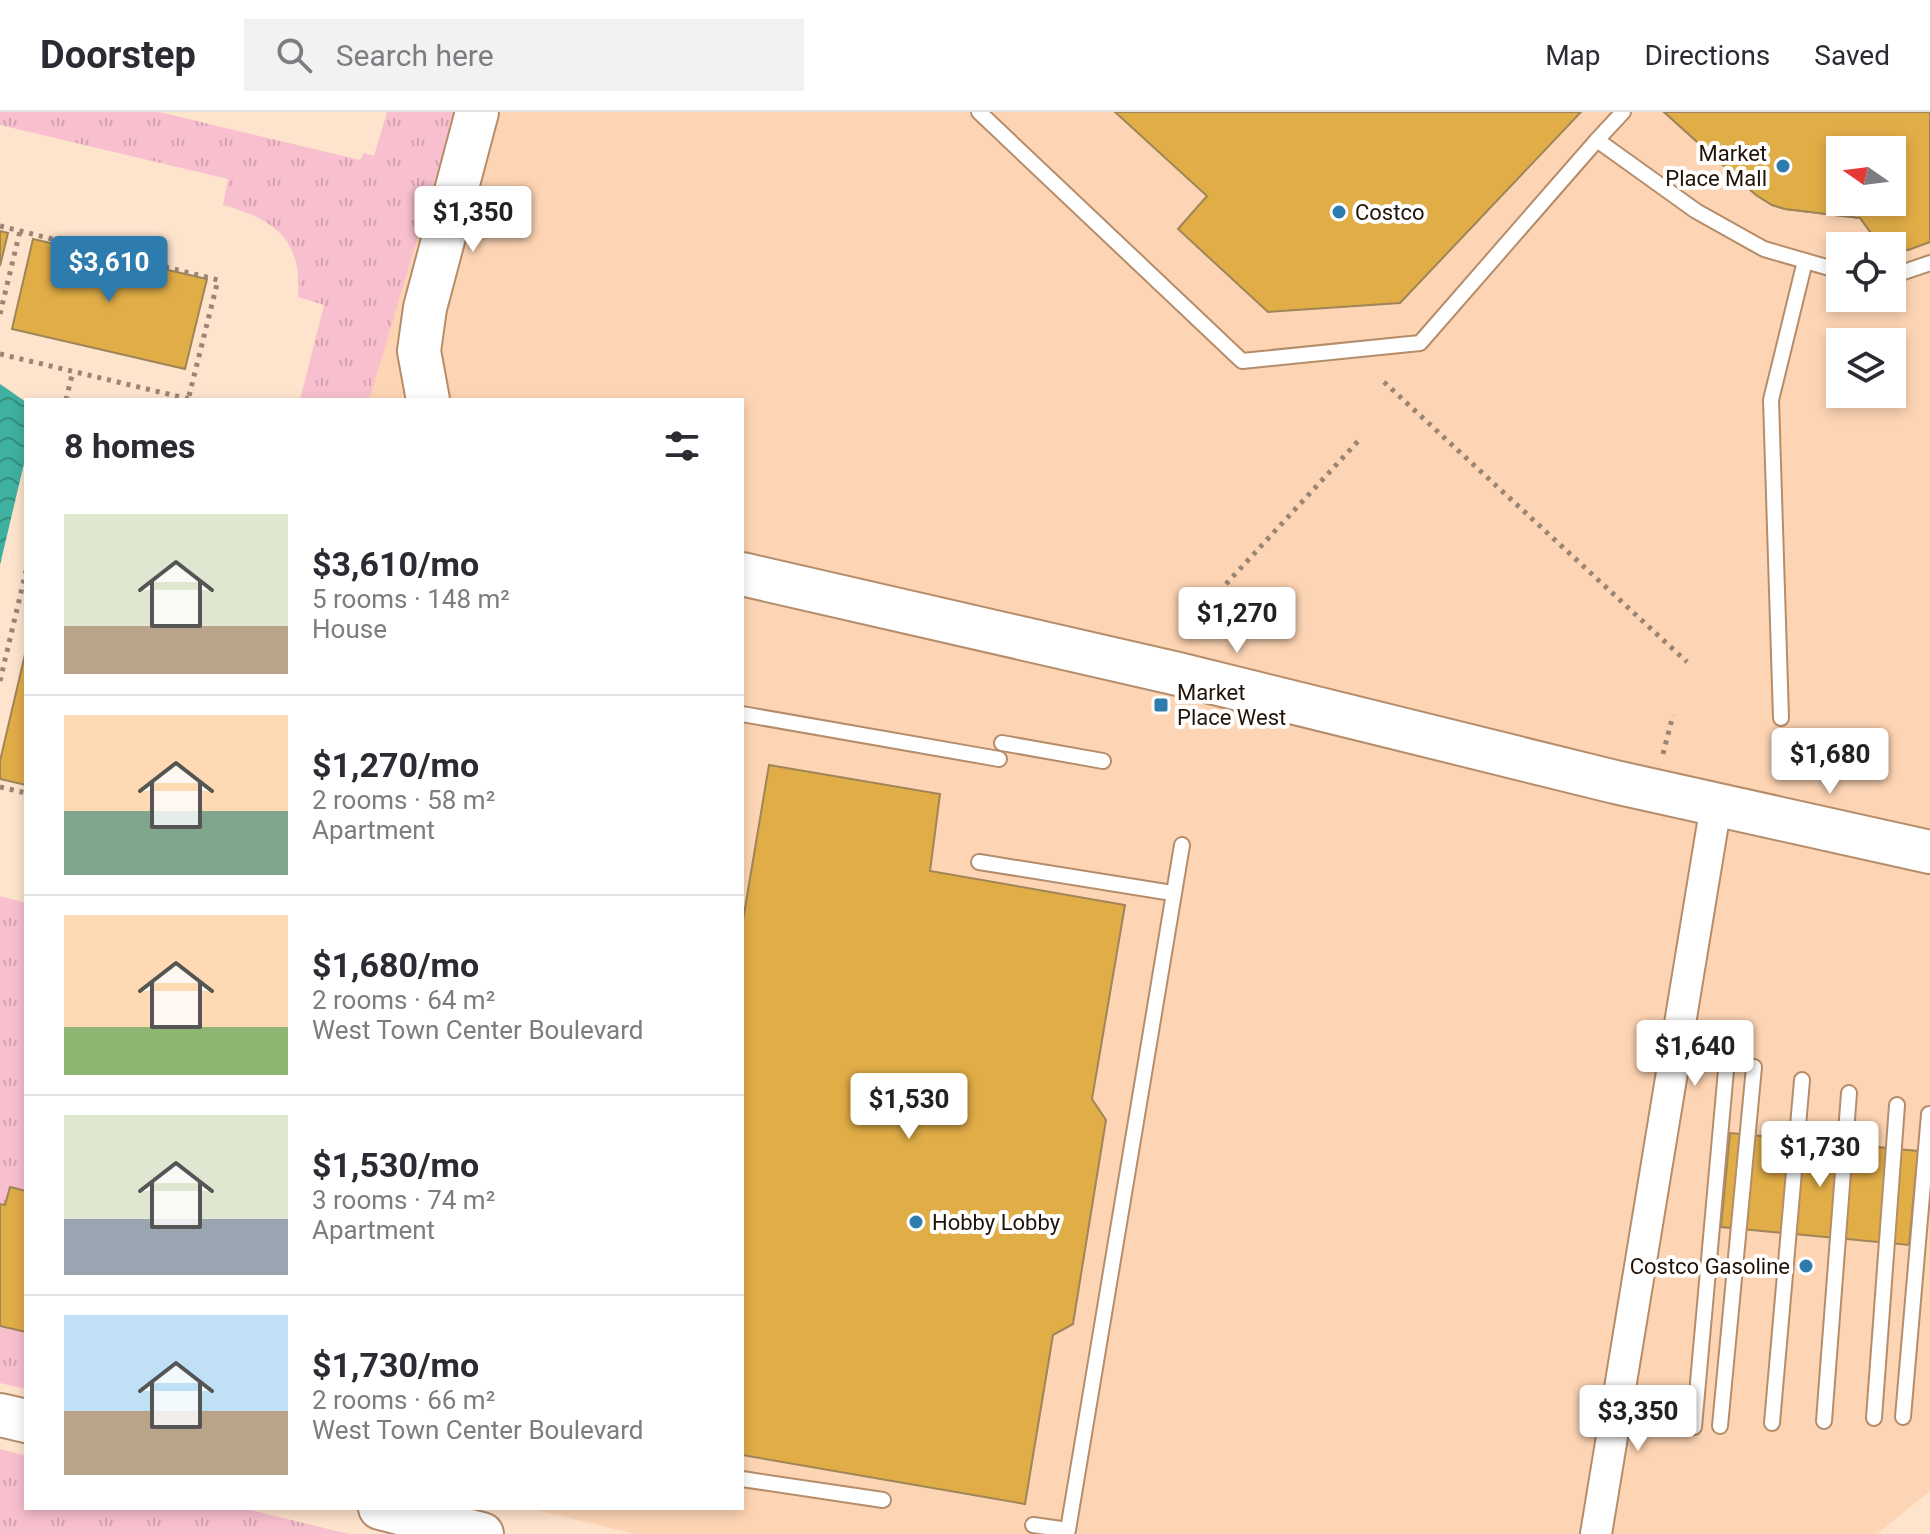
<!DOCTYPE html>
<meta charset="utf-8">
<style>
:root{--surface:#fff;--page:#f2f2f3;--text:#2b2b33;--muted:#7c7c81;--line:#e1e1e2;--accent:#2e7bae}
body{margin:0;font-family:Roboto,sans-serif;background:var(--page);color:var(--text);height:100vh;display:flex;flex-direction:column;font-size:30px;white-space:nowrap}
*{box-sizing:border-box;margin:0}
p{font-size:26px;color:var(--muted)}
.icon{flex:none;width:44px;height:44px;fill:none;stroke:currentColor;stroke-width:2;stroke-linecap:round;stroke-linejoin:round}
.map{position:relative;flex:1;overflow:hidden}
.sheet{position:absolute;left:24px;top:286px;width:720px;height:1112px;display:flex;flex-direction:column;background:var(--surface);border-radius:0px;box-shadow:0 4px 12px #0003}
.sheet>*{flex:none}
.needle{width:52px;rotate:284deg}
.controls{position:absolute;left:1826px;top:24px;display:grid;gap:16px}
.controls a{display:grid;place-items:center;width:80px;height:80px;border-radius:0px;background:var(--surface);box-shadow:0 4px 12px #0003;font-size:40px}
.price{position:absolute;translate:-50% -68px;padding:0 18px;border-radius:8px;background:#fff;color:#222;font-size:26px;line-height:52px;filter:drop-shadow(0 2px 4px #0008)}
.price::after{content:'';position:absolute;left:50%;top:48px;width:24px;height:18px;margin-left:-12px;background:inherit;clip-path:polygon(0 0,100% 0,50% 100%)}
.price.current{background:var(--accent);color:#fff}
ul{padding:0;list-style:none}
li{display:flex;align-items:center;gap:24px;height:200px;padding:0 40px}
li+li{border-top:2px solid var(--line)}
li span{display:grid;place-items:center;flex:none;width:224px;height:160px;border-radius:0px;color:#555}
li>.icon{margin-inline-start:auto}
span .icon{width:96px;height:96px;fill:#fffc;stroke-width:1}
li b{font-size:34px}
h2{display:flex;justify-content:space-between;align-items:center;height:96px;padding:0 40px;font-size:34px}
header{display:flex;align-items:center;gap:48px;box-sizing:border-box;height:112px;padding:0 40px;background:var(--surface);border-bottom:2px solid var(--line)}
header strong{font-size:38px}
nav{display:flex;gap:44px;margin-inline-start:auto;font-size:28px}
.search{width:560px;height:72px;background:var(--page);display:flex;align-items:center;gap:20px;box-sizing:border-box;padding:0 28px;border-radius:0px;color:var(--muted);font-size:30px}
.map>svg:first-child{display:block}
.built{fill:#fed5b4;fill-rule:evenodd}
.grass{fill:url(#grass-tufts)}
.water{fill:url(#water-waves)}
.building{fill:#e0ad47;stroke:#9f8557;stroke-width:2;fill-rule:evenodd}
.lines{fill:none;stroke-linecap:round;stroke-linejoin:round}
.lane-casing{stroke:#b68d6a;stroke-width:18}
.street-casing{stroke:#b68d6a;stroke-width:34}
.secondary-casing{stroke:#b68d6a;stroke-width:46}
.path{stroke:#9a8573;stroke-width:5;stroke-dasharray:4 6;stroke-linecap:butt}
.lane{stroke:#fff;stroke-width:14}
.street{stroke:#fff;stroke-width:30}
.secondary{stroke:#fff;stroke-width:42}
.poi-dot{fill:#2e7bae;stroke:#fff;stroke-width:3}
.labels{text-anchor:middle;stroke-width:8;stroke-linejoin:round;paint-order:stroke}
.poi-label{font-size:22px;fill:#221306;stroke:#fff;text-anchor:start}
</style>
<header>
<strong>Doorstep</strong>
<div class="search"><svg class="icon" aria-label="search" viewBox="0 0 24 24"><circle cx="10" cy="10" r="6"/><path d="M15 15l6 6"/></svg>Search here</div>
<nav><a>Map</a><a>Directions</a><a>Saved</a></nav>
</header>
<div class="map">
<svg width="1930" height="1422" viewBox="0 0 1930 1422">
<defs>
<pattern id="grass-tufts" width="24" height="20" patternUnits="userSpaceOnUse" patternTransform="scale(2)"><rect width="24" height="20" fill="#f8bfce"/><path d="M3 7l-1-3M5 7V3M7 7l1-3M15 17l-1-3M17 17v-4M19 17l1-3" fill="none" stroke="#d4a3af"/></pattern>
<pattern id="water-waves" width="16" height="10" patternUnits="userSpaceOnUse" patternTransform="scale(2)"><rect width="16" height="10" fill="#3fb1a0"/><path d="M0 5q4-4 8 0t8 0" fill="none" stroke="#348f80"/></pattern>
</defs>
<rect width="100%" height="100%" fill="#fee3cd"/>
<path class="built" d="M425,0h1505v1379l-53,43h-1242l-107,-26h214v-1108h-395zM1840,38h52v52h-52zM1840,134h52v52h-52zM1840,230h52v52h-52z"/>
<g class="grass">
<path d="M0,0h159l201,48 4,-7 10,3 13,-44h68l-86,288h-69l24,-95 -26,-8c5,-57 -24,-78 -75,-92l5,-26 -228,-54z"/>
<polygon points="0,784 26,791 26,1277 0,1271"/>
<polygon points="0,1337 26,1344 26,1396 242,1396 349,1422 0,1422"/>
</g>
<polygon class="water" points="0,272 26,290 26,343 0,453"/>
<g class="building">
<polygon points="1115,0 1581,0 1400,191 1268,200 1178,117 1207,84"/>
<path d="M1664,0h266v130l-22,8 -16,-3 -15,-6 -17,-23 -75,-9 -13,-4 -16,-10zM1840,38h52v52h-52z"/>
<path d="M1664,0h266v130l-22,8 -16,-3 -15,-6 -17,-23 -75,-9 -13,-4 -16,-10zM1840,38h52v52h-52z"/>
<polygon points="0,119 8,121 0,154"/>
<polygon points="33,127 207,167 185,257 12,217"/>
<polygon points="26,538 26,673 0,667 0,649"/>
<polygon points="769,653 940,682 930,759 1125,793 1092,987 1106,1008 1073,1212 1053,1223 1025,1392 742,1343 742,814"/>
<polygon points="1730,1021 1918,1039 1909,1133 1721,1115"/>
<polygon points="10,1075 26,1079 26,1220 0,1214 0,1092 5,1093"/>
</g>
<g class="lines">
<defs>
<g id="lane">
<polyline points="979,0 1242,249 1420,231 1597,28 1696,99 1764,137 1840,159"/>
<polyline points="1597,28 1623,0"/>
<polyline points="1892,164 1930,151"/>
<polyline points="742,602 999,647"/>
<polyline points="1781,606 1771,288 1805,149"/>
<polyline points="1002,631 1103,649"/>
<polyline points="979,750 1172,781"/>
<polyline points="1903,1305 1929,1002"/>
<polyline points="1874,1306 1897,993"/>
<polyline points="1824,1309 1849,981"/>
<polyline points="1772,1311 1802,968"/>
<polyline points="1720,1314 1754,955"/>
<polyline points="1694,1315 1727,947"/>
<polyline points="742,1367 883,1388"/>
<polyline points="1033,1413 1068,1418 1182,733"/>
</g>
<polyline id="street" points="1596,1422 1716,693"/>
<g id="secondary">
<polyline points="428,288 419,239 425,196 477,0"/>
<polyline points="742,462 1178,562 1615,670 1930,740"/>
<polyline points="0,1303 26,1309"/>
<polyline points="380,1396 482,1422"/>
</g>
</defs>
<use href="#lane" class="lane-casing"/>
<use href="#street" class="street-casing"/>
<use href="#secondary" class="secondary-casing"/>
<g class="path">
<polyline points="0,114 218,168 188,288"/>
<polyline points="0,202 20,119"/>
<polyline points="0,242 189,287"/>
<polyline points="1384,270 1687,550"/>
<polyline points="66,288 73,259"/>
<polyline points="1226,472 1361,326"/>
<polyline points="1187,526 1193,504"/>
<polyline points="0,569 26,459"/>
<polyline points="1663,642 1673,603"/>
<polyline points="0,675 26,681"/>
</g>
<use href="#lane" class="lane"/>
<use href="#street" class="street"/>
<use href="#secondary" class="secondary"/>
</g>
<g class="poi-dot">
<circle cx="1783" cy="54" r="8"/>
<circle cx="1339" cy="100" r="8"/>
<rect x="1153" y="585" width="16" height="16" rx="4"/>
<circle cx="916" cy="1110" r="8"/>
<circle cx="1806" cy="1154" r="8"/>
</g>
<g class="labels">
<g class="poi-label">
<text x="1767" y="49" text-anchor="end">Market<tspan x="1767" dy="25">Place Mall</tspan></text>
<text x="1355" y="108">Costco</text>
<text x="1177" y="588">Market<tspan x="1177" dy="25">Place West</tspan></text>
<text x="932" y="1118">Hobby Lobby</text>
<text x="1790" y="1162" text-anchor="end">Costco Gasoline</text>
</g>
</g>
</svg>
<div class="controls">
<a><svg class="needle" viewBox="-14 -14 28 28"><path d="M0-13l5 13h-10z" fill="#e53935"/><path d="M0 13l5-13h-10z" fill="#7c7c81"/></svg></a>
<a><svg class="icon" aria-label="locate" viewBox="0 0 24 24"><circle cx="12" cy="12" r="6"/><path d="M12 2v4M12 18v4M2 12h4M18 12h4"/></svg></a>
<a><svg class="icon" aria-label="layers" viewBox="0 0 24 24"><path d="M12 4l9 5-9 5-9-5zM3 14l9 5 9-5"/></svg></a>
</div>
<b class="price" style="left:473px;top:142px">$1,350</b>
<b class="price current" style="left:109px;top:192px">$3,610</b>
<b class="price" style="left:1237px;top:543px">$1,270</b>
<b class="price" style="left:1830px;top:684px">$1,680</b>
<b class="price" style="left:1695px;top:976px">$1,640</b>
<b class="price" style="left:909px;top:1029px">$1,530</b>
<b class="price" style="left:1820px;top:1077px">$1,730</b>
<b class="price" style="left:1638px;top:1341px">$3,350</b>
<section class="sheet">
<h2>8 homes<svg class="icon" aria-label="filters" viewBox="0 0 24 24"><path d="M4 7h16M4 17h16"/><circle cx="9" cy="7" r="2"/><circle cx="15" cy="17" r="2"/></svg></h2>
<ul>
<li><span style="background:linear-gradient(#dfe7d0 70%,#b9a48a 0)"><svg class="icon" aria-label="home" viewBox="0 0 24 24"><path d="M3 11l9-7 9 7M6 9v11h12V9"/></svg></span><div><b>$3,610/mo</b><p>5 rooms · 148 m²</p><p>House</p></div></li>
<li><span style="background:linear-gradient(#ffd9b3 60%,#7fa58c 0)"><svg class="icon" aria-label="home" viewBox="0 0 24 24"><path d="M3 11l9-7 9 7M6 9v11h12V9"/></svg></span><div><b>$1,270/mo</b><p>2 rooms · 58 m²</p><p>Apartment</p></div></li>
<li><span style="background:linear-gradient(#ffd9b3 70%,#8fb573 0)"><svg class="icon" aria-label="home" viewBox="0 0 24 24"><path d="M3 11l9-7 9 7M6 9v11h12V9"/></svg></span><div><b>$1,680/mo</b><p>2 rooms · 64 m²</p><p>West Town Center Boulevard</p></div></li>
<li><span style="background:linear-gradient(#dfe7d0 65%,#9aa5b1 0)"><svg class="icon" aria-label="home" viewBox="0 0 24 24"><path d="M3 11l9-7 9 7M6 9v11h12V9"/></svg></span><div><b>$1,530/mo</b><p>3 rooms · 74 m²</p><p>Apartment</p></div></li>
<li><span style="background:linear-gradient(#bfe0f5 60%,#b9a48a 0)"><svg class="icon" aria-label="home" viewBox="0 0 24 24"><path d="M3 11l9-7 9 7M6 9v11h12V9"/></svg></span><div><b>$1,730/mo</b><p>2 rooms · 66 m²</p><p>West Town Center Boulevard</p></div></li>
</ul>
</section>
</div>
